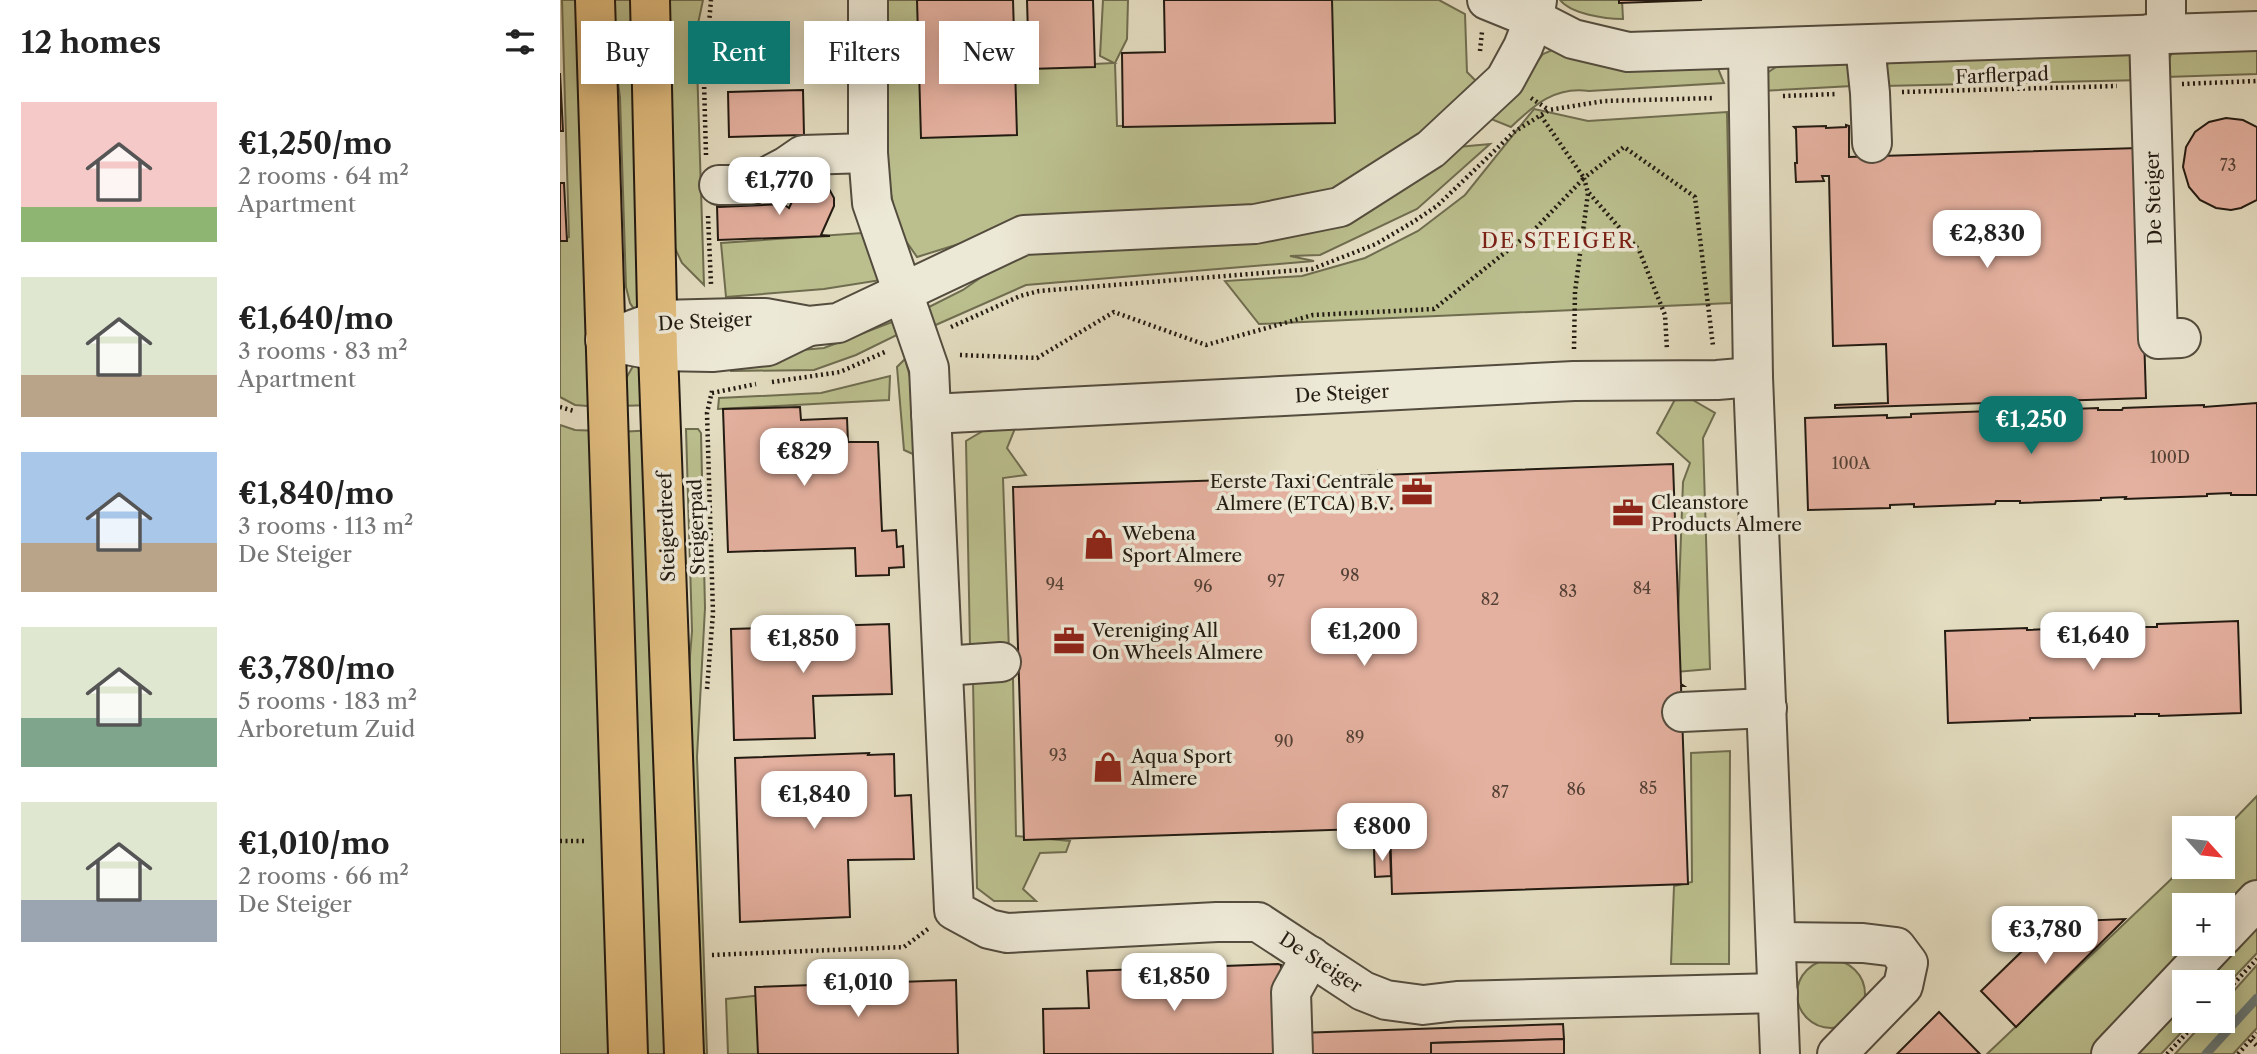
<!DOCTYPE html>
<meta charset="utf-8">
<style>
:root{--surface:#fff;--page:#f6f6f6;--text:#222;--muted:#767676;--accent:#0f766e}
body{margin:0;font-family:"Libre Caslon Text",serif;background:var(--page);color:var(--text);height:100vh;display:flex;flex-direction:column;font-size:26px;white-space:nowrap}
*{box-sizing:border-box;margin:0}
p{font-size:23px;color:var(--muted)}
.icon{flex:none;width:38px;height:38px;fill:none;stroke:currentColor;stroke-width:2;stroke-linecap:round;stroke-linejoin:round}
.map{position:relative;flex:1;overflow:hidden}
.sheet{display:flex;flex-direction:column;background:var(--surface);width:560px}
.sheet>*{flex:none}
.top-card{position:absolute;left:21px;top:21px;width:665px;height:63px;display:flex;gap:14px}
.needle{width:46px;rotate:117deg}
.controls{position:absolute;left:1612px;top:816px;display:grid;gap:14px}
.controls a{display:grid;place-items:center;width:63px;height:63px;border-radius:0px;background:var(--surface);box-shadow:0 4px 18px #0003;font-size:35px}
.price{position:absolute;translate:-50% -60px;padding:0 16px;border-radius:14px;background:#fff;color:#222;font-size:23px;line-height:46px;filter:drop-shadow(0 2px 4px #0008)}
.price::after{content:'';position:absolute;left:50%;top:42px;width:21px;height:16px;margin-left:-10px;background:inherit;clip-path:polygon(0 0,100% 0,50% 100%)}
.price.current{background:var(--accent);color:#fff}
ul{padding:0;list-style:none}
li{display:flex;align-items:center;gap:21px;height:175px;padding:0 21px}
li span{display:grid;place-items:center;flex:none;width:196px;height:140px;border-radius:0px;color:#555}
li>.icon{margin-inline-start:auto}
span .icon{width:84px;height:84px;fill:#fffc;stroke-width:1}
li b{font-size:30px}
h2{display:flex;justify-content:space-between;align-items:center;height:84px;padding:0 21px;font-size:30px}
.tag{padding:0 24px;border-radius:0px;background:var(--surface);box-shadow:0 4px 18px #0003;font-size:24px;line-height:63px}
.tag.current{background:var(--accent);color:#fff}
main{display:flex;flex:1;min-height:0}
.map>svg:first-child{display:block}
.green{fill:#bbbf8e;stroke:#6f6d50;stroke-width:2}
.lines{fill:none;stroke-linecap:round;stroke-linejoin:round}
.stream{stroke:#6a7a78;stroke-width:9}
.building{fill:#e4b09f;stroke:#231b12;stroke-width:2}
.minor-casing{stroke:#534c3e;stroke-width:42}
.major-casing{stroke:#231b12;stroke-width:42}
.path{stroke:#231b12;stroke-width:4.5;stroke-dasharray:2 3.5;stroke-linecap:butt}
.minor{stroke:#ede9d7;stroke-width:38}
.major{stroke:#e2be80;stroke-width:38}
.labels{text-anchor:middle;stroke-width:7;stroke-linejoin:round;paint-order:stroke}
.number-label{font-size:16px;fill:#534035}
.street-label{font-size:19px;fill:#231b12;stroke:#ede9d7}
.poi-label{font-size:19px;fill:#231b12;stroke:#ede9d7;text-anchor:start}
.neighbourhood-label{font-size:21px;letter-spacing:2px;fill:#7a1f14;stroke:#ede9d7}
</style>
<main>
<section class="sheet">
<h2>12 homes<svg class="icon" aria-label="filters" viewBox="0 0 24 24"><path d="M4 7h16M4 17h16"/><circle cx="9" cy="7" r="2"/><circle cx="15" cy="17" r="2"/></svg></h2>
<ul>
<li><span style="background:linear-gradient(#f6c9c9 75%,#8fb573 0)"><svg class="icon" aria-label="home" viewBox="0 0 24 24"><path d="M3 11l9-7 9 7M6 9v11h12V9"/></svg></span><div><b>€1,250/mo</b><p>2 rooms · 64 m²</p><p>Apartment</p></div></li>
<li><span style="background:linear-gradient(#dfe7d0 70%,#b9a48a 0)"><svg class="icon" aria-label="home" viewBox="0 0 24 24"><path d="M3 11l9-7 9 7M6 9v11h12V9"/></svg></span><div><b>€1,640/mo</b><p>3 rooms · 83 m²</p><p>Apartment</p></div></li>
<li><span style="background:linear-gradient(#a9c7e8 65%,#b9a48a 0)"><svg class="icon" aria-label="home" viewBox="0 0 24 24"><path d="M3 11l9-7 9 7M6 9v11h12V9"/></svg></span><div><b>€1,840/mo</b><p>3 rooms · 113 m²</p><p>De Steiger</p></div></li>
<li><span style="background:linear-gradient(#dfe7d0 65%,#7fa58c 0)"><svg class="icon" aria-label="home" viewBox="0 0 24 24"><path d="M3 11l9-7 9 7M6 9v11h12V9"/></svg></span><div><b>€3,780/mo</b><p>5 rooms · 183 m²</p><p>Arboretum Zuid</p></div></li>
<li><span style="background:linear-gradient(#dfe7d0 70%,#9aa5b1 0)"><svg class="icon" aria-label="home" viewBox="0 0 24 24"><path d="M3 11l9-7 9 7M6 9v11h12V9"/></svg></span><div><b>€1,010/mo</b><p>2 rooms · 66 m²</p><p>De Steiger</p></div></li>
</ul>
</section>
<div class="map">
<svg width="1697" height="1054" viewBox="0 0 1697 1054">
<rect width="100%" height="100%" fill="#e4ddc1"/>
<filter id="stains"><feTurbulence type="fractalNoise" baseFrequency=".00286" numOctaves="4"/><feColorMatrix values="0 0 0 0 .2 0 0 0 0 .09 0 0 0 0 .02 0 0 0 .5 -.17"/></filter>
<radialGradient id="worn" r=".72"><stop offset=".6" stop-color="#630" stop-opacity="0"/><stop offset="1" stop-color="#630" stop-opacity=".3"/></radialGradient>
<g class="green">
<polygon points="2,0 27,0 40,407 15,405 0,397 0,238 9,237"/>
<polygon points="46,0 84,0 78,315 70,303 66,287 60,97"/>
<polygon points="99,0 143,0 136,33 144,285 122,263 113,244"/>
<polygon points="316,0 360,0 451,128 456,68 554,63 540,56 543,0 568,0 567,39 555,63 557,126 719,123 772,0 879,0 905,14 907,72 921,86 874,132 771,199 460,225 357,257 339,231 324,162"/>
<path d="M1000,0h62l1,19c-18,0 -52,-5 -63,-19z"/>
<polygon points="1697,44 1697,74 1606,77 1606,64 1612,53"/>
<path d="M997,48l160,18 7,17 -135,8c-34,-5 -55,14 -78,36l-30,-12 46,-40 16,-21z"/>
<polygon points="1575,54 1583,80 1324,86 1328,60"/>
<polygon points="1289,58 1292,86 1201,91 1204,75 1219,65"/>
<polygon points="974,109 1028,121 1167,112 1171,303 699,324 665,281 742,276 805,258 858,231 905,195"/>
<polygon points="930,144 857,209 760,255 730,256 754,261 466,285 362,331 365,309 403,290 467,245 779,219 887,148"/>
<polygon points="302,233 321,280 264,289 166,297 161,243"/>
<polygon points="340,319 345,331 296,355 254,370 171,371 164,357 264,348"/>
<polygon points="77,359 95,405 58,406 60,389"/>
<polygon points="345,359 359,409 355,455 344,450 337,367"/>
<polygon points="330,376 329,400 158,409 159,398 261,393"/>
<polygon points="1119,392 1155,413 1143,438 1150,669 1116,672 1123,482 1130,463 1097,433"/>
<polygon points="458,421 447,448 466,475 443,478 449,652 410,646 406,441 433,425"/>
<polygon points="0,425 15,430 40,431 60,1054 0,1054"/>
<polygon points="126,429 138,429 141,433 145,608 137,757 147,1054 132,1054 123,746 132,631"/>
<polygon points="96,430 116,1054 78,1054 58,432"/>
<polygon points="453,678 456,836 510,841 506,852 480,853 463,889 476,901 434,901 417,888 413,681"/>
<polygon points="1170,751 1169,964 1111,964 1114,886 1132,882 1131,753"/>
<polygon points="1697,796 1697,884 1663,921 1662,905 1624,905 1624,943 1641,943 1537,1054 1427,1054 1625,866 1662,866 1663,831"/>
<polygon points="1697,914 1697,953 1663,989 1662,982 1636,982"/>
<circle cx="1271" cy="994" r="34"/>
<polygon points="1697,965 1697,1028 1673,1054 1615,1054 1646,1020 1662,1020 1663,1003"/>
<polygon points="1624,991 1624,1020 1633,1020 1601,1054 1565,1054"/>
<polygon points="202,995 204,1054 168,1054 166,999"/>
</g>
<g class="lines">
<polyline class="stream" points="1646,1054 1697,998"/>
</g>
<g class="building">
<polygon points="357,0 453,0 457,135 361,138"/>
<polygon points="467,0 533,0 535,67 469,69"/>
<polygon points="604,0 772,0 775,123 563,127 562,53 605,52"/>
<polygon points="1059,0 1142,0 1059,3"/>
<polygon points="0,73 3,131 0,131"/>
<polygon points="243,90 244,135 169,137 168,92"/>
<polygon points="1666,118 1683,120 1697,127 1697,200 1681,208 1671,210 1656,208 1640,200 1629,187 1623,167 1626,147 1635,132 1649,122"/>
<polygon points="1286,125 1289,126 1289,157 1578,148 1586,398 1275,408 1275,405 1328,403 1326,344 1273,346 1269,176 1262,176 1264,181 1236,182 1235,163 1237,163 1236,129 1234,127 1266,126 1266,128 1286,127"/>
<polygon points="256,181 268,187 274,198 274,206 261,235 270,236 158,240 157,205 159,207 223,204 229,208 239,187 246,182"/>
<polygon points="0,183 4,183 7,241 0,241"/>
<polygon points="1697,403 1697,495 1671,495 1671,493 1647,494 1647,496 1565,499 1566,497 1541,498 1541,500 1460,503 1460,501 1436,501 1435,504 1354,507 1354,504 1330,505 1330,508 1248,510 1245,418 1327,415 1327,418 1351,417 1351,414 1432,411 1433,414 1456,413 1456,411 1538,408 1538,410 1562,410 1563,408 1644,405 1644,407"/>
<polygon points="240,407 241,420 287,418 288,442 318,442 322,531 336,530 337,547 343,546 344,567 329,568 329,575 296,576 295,548 168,552 163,409"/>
<polygon points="1113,464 1121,684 1124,686 1121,686 1128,884 832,894 830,828 464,840 453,487 818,475 818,471 821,472 821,475"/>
<polygon points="1678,621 1681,713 1599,716 1599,714 1575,714 1575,716 1470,718 1470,720 1388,723 1385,631 1467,628 1467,630 1572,625 1572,627 1597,627 1597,624"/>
<polygon points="329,624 332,694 253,696 255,738 174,740 171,629"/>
<polygon points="309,753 308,755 334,754 335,796 351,795 354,859 288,860 290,917 180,922 175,758"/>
<polygon points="814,849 830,849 831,876 815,877"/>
<polygon points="1565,919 1456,1027 1421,991 1492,922"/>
<polygon points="718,964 721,965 724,1054 484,1054 483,1009 529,1008 527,971"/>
<polygon points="396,980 398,1054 198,1054 195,987"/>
<polygon points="1379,1012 1420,1054 1337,1054"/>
<polygon points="1003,1024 1004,1039 871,1043 871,1054 738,1054 738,1033"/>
<polygon points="1004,1039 1004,1054 871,1054 871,1043"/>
</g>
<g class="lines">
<defs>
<g id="minor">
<polyline points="308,0 308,153 312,203 369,368 394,910 429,929 447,933 657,922 698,922 803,991 826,1000 863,1005 897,1001 1218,993"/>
<polyline points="927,0 974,19 1013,39 1068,52 1697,31"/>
<polyline points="1606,0 1606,34"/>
<polyline points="1589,34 1598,339 1621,338"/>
<polyline points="1305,45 1310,93 1312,143"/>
<polyline points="1188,49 1193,377 1220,1054"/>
<polyline points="159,185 191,185 227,166 243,155 308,153"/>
<polyline points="45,340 99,320 179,318 205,318 249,326 278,323 464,235 695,224 780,207 871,149 945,80 963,47 974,19 977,0"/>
<polyline points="67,345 98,351 152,352 208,346 249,326"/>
<polyline points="371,414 1014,381 1157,380 1193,377"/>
<polyline points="383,666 441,662"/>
<polyline points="1122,712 1207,708"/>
<polyline points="1662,937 1697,900"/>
<polyline points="1216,942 1303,943 1336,947 1348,963 1343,986 1277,1054"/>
<polyline points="733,1054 731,992 751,956"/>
<polyline points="1551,1054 1656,943"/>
</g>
<g id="major">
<polyline points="35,0 68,1054"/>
<polyline points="90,0 98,351 124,1054"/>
</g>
</defs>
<use href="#minor" class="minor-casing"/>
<use href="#major" class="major-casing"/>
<g class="path">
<polyline points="920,51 922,32"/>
<polyline points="1622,84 1697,81"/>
<polyline points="1342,92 1557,86"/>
<polyline points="1223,96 1277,94"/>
<polyline points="971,98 989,110"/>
<polyline points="146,155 144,82 151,0"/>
<polyline points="1029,193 1079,250 1105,315 1107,350"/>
<polyline points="148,216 151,284"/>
<polyline points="391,327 460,296 479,291 752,269 816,244 853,222 877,206 954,132 989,110 1044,101 1155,98"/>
<polyline points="1014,349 1015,292 1028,193 1024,178 1064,147 1135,197 1153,346"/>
<polyline points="400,355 477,358 554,312 646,345 753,315 874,309 976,228 1024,178 981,116"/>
<polyline points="212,382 280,372 327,351"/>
<polyline points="152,393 196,384"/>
<polyline points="0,407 14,411"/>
<polyline points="147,689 153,613 147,413 152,391"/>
<polyline points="0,841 26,841"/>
<polyline points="152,955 344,947 368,929"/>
<polyline points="1662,996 1697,959"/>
<polyline points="1691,1040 1697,1046"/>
<polyline points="1607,1054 1639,1020"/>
<polyline points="1678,1054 1697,1033"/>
</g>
<use href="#minor" class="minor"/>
<use href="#major" class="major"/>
</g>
<defs>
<symbol id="office-bare" viewBox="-9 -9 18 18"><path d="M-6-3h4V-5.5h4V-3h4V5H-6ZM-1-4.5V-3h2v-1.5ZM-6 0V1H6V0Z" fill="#8f2418" stroke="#ede9d7" stroke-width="2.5" paint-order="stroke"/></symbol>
<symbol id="shop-bare" viewBox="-9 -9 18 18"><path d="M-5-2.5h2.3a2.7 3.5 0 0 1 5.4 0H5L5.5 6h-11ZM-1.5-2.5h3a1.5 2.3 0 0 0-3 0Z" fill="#8f2418" stroke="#ede9d7" stroke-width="2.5" paint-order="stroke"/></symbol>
</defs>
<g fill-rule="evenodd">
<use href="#office-bare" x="835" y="470" width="44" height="44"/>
<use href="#office-bare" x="1046" y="491" width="44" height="44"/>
<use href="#shop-bare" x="517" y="522" width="44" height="44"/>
<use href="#office-bare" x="487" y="619" width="44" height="44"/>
<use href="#shop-bare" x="526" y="745" width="44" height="44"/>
</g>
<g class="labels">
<g class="number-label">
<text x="1668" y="171">73</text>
<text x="1610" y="463">100D</text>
<text x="1291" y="469">100A</text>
<text x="790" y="581">98</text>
<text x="716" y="587">97</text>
<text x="495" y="590">94</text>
<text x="643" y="592">96</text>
<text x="1082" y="594">84</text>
<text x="1008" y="597">83</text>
<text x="930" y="605">82</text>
<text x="795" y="743">89</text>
<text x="724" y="747">90</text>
<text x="498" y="761">93</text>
<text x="1088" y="794">85</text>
<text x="1016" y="795">86</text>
<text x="940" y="798">87</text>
</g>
<g class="street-label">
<text transform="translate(1442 75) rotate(-2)" y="7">Farflerpad</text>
<text transform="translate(1593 198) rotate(-92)" y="7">De Steiger</text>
<text transform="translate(145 321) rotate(-3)" y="7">De Steiger</text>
<text transform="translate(782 393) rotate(-3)" y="7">De Steiger</text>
<text transform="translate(106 527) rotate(-92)" y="7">Steigerdreef</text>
<text transform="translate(136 527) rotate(-92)" y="7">Steigerpad</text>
<text transform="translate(761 962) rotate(33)" y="7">De Steiger</text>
</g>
<g class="poi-label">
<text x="834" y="488" text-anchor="end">Eerste Taxi Centrale<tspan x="834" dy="22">Almere (ETCA) B.V.</tspan></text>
<text x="1091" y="509">Cleanstore<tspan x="1091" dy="22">Products Almere</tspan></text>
<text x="562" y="540">Webena<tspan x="562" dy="22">Sport Almere</tspan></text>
<text x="532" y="637">Vereniging All<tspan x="532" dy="22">On Wheels Almere</tspan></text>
<text x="571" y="763">Aqua Sport<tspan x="571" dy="22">Almere</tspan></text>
</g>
<g class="neighbourhood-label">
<text x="998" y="248">DE STEIGER</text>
</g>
</g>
<rect width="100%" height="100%" filter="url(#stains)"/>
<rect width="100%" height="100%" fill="url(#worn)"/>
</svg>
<div class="controls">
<a><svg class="needle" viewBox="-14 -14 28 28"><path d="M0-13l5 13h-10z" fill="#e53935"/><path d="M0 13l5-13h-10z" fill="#767676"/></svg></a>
<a>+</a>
<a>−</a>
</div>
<b class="price" style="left:219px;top:217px">€1,770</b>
<b class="price" style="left:1427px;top:270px">€2,830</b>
<b class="price current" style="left:1471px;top:456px">€1,250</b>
<b class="price" style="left:244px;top:488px">€829</b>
<b class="price" style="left:804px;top:668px">€1,200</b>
<b class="price" style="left:1533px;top:672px">€1,640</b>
<b class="price" style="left:243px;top:675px">€1,850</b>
<b class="price" style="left:254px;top:831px">€1,840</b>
<b class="price" style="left:822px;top:863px">€800</b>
<b class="price" style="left:1485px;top:966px">€3,780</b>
<b class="price" style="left:614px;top:1013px">€1,850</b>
<b class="price" style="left:298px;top:1019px">€1,010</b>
<div class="top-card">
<a class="tag">Buy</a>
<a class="tag current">Rent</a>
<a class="tag">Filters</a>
<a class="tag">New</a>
</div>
</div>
</main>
